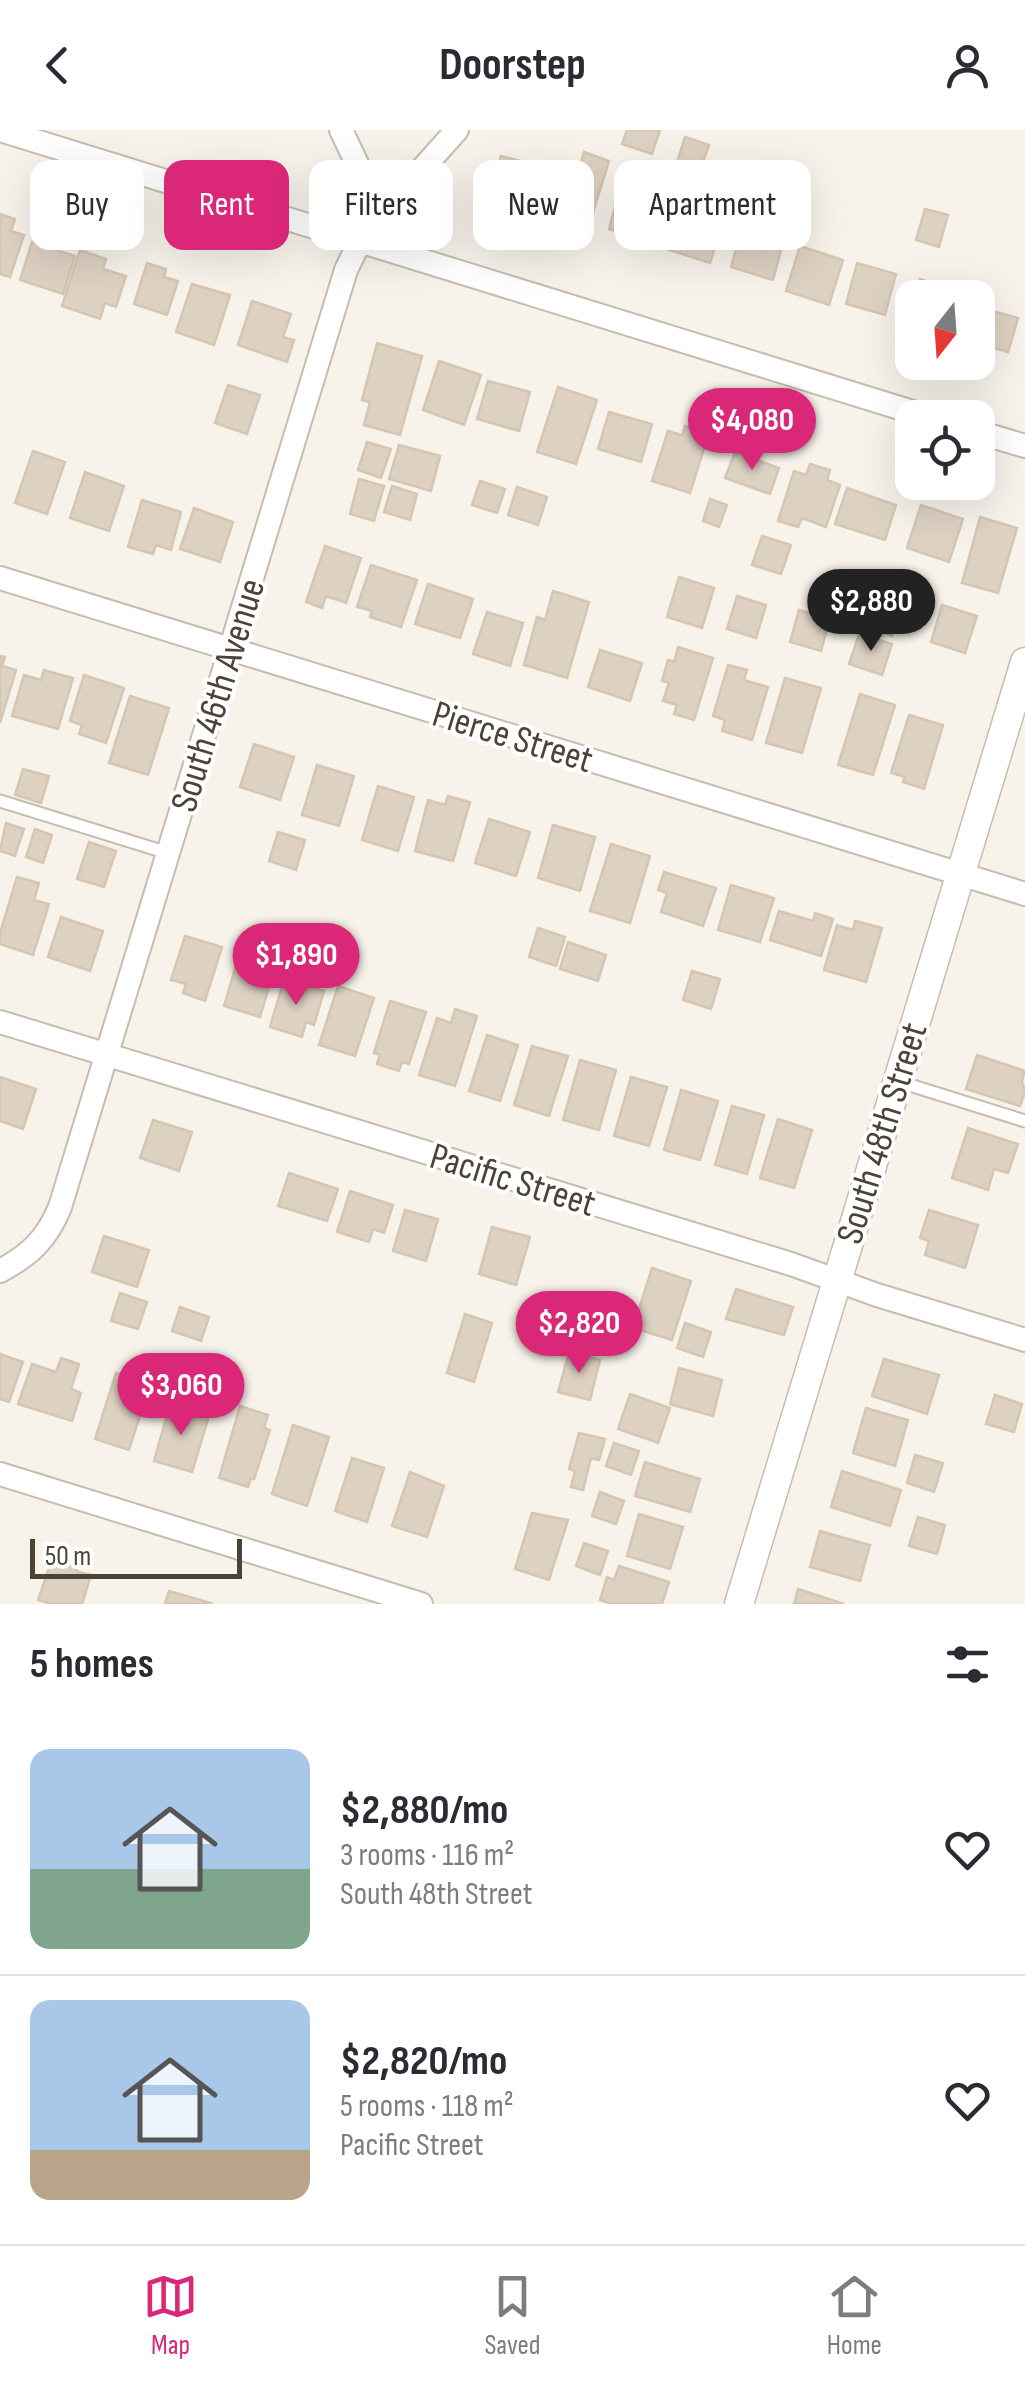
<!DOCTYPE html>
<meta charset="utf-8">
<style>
:root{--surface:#fff;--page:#f7f7f7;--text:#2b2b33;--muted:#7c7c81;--line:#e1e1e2;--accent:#db2777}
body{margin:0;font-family:"Sofia Sans Condensed",sans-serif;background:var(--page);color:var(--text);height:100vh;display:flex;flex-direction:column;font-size:38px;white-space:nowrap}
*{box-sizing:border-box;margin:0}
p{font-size:32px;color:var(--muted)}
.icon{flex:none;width:55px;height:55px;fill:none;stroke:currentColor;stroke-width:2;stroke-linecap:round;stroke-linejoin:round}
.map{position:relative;height:1474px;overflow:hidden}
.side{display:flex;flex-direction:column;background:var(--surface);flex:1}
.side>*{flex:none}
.guide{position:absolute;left:30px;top:30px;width:965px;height:90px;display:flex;gap:20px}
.needle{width:65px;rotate:197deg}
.fabs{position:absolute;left:895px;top:150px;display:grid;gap:20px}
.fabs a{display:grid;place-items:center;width:100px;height:100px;border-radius:20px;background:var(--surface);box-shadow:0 10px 40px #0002;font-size:50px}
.scale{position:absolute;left:30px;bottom:25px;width:212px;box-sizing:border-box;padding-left:10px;border:5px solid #4c4337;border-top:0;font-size:28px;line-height:35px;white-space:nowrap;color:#4c4337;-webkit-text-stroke:8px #fff;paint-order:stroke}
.price{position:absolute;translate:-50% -85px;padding:0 22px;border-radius:35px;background:var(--accent);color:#fff;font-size:32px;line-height:65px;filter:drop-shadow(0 2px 5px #0008)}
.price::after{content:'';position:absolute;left:50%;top:60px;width:30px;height:22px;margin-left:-15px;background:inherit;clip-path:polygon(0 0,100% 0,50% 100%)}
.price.active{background:#222;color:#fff}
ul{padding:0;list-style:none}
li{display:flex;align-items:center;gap:30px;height:250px;padding:0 30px}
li+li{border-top:2px solid var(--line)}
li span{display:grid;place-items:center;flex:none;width:280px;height:200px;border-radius:20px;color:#555}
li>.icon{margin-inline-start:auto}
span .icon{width:120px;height:120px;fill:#fffc;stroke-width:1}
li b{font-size:42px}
h2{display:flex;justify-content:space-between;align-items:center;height:120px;padding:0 30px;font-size:42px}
.pill{padding:0 35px;border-radius:20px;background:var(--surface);box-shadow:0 10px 40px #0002;font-size:35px;line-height:90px}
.pill.active{background:var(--accent);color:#fff}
header{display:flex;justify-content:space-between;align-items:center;height:130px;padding:0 30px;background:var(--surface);font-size:45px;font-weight:700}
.tabs{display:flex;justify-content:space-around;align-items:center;height:140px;border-top:2px solid var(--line);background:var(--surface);font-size:28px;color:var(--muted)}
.tabs a{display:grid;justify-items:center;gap:5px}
.tabs .active{color:var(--accent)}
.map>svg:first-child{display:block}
.building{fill:#ddd1c2;stroke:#d5c6b1;stroke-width:2.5}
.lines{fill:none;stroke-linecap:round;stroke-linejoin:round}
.service-casing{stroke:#c6bdaf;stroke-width:15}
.minor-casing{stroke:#c6bdaf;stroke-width:26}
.tertiary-casing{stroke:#c6bdaf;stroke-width:31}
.service{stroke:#fff;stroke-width:11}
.minor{stroke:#fff;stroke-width:22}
.tertiary{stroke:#fff;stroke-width:28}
.labels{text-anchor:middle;stroke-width:8;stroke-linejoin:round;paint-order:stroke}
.street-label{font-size:38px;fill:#4c4337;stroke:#fff}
</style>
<header><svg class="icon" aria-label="back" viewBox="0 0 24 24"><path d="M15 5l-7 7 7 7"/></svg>Doorstep<svg class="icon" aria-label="person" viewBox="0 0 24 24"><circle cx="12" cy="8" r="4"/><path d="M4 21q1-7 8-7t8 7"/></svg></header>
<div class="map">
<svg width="1025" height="1474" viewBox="0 0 1025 1474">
<rect width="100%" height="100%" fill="#f7f3eb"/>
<g class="building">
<polygon points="627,0 660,0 652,24 622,14"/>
<polygon points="685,7 709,15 697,49 674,42"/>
<polygon points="584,22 609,31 591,89 552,76 564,41 577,45"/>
<polygon points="501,26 544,37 534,74 491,62"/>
<polygon points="638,41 666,49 650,110 609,99 621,55 633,58"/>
<polygon points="925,79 948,85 939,117 916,110"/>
<polygon points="0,84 15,89 11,101 24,105 10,147 0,144"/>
<polygon points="677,84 721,98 710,133 666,119"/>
<polygon points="745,87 787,98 773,150 731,137"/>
<polygon points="32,112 75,126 63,164 20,150"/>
<polygon points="800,116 843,130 829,175 786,161"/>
<polygon points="80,120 106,129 103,139 126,146 116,177 105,173 100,189 62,176"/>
<polygon points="147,133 166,139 164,147 178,151 167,185 134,174"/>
<polygon points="857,133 896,144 885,185 846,174"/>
<polygon points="920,149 967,165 966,168 914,168"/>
<polygon points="192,154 230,165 214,215 176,202"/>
<polygon points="252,171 291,184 283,207 294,210 287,232 238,215"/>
<polygon points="978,177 1018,188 1008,222 978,214"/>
<polygon points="377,213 422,226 400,305 364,295 370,272 362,270"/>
<polygon points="439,231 481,245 464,295 423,280"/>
<polygon points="488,251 530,262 519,301 477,289"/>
<polygon points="228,255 260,265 247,304 215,293"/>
<polygon points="558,257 597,270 576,334 537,322"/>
<polygon points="609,282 652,294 641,332 598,319"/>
<polygon points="685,296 709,303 690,363 652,351 668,301 682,305"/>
<polygon points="367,312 391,319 381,348 358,340"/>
<polygon points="399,315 440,326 431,361 389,349"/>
<polygon points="33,321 65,332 47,384 15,373"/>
<polygon points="735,322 779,338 770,364 725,348"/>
<polygon points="810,334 830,340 827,350 840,355 826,397 802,388 798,397 778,391 794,341 806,345"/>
<polygon points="85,342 124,356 109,401 70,388"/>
<polygon points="359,349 384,356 374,391 350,384"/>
<polygon points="480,351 505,359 497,383 472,375"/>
<polygon points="392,356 417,364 410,390 384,382"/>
<polygon points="517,357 547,367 538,395 508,385"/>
<polygon points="847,358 896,375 885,410 835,394"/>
<polygon points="710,369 727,375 719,397 703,391"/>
<polygon points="142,370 181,382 171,420 156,415 153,424 128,417"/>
<polygon points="921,375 963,389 949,432 907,418"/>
<polygon points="194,378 233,392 220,432 180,419"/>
<polygon points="980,387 1017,398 998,463 962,453"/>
<polygon points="762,406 791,415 781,444 752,435"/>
<polygon points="325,416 361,428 346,473 326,466 322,478 306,472"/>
<polygon points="371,435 417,450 401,497 370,487 372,481 357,477"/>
<polygon points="679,447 714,458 702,498 667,487"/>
<polygon points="428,454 473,469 460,508 415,494"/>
<polygon points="553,461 589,472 567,548 524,535 537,487 545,490"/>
<polygon points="737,466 766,475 756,508 727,499"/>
<polygon points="874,471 901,480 892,506 865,496"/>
<polygon points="942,475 977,486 965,523 931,512"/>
<polygon points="799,480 830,489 821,521 790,512"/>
<polygon points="487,482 523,493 510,536 473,524"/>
<polygon points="859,504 892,514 882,545 849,534"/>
<polygon points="678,517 713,528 694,590 674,584 677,575 663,571 669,553 662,551 668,530 674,532"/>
<polygon points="600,520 642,533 630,571 588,557"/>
<polygon points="0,526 5,527 2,536 16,540 0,593"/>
<polygon points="728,535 747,540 744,550 768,557 752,610 722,601 725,590 713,586"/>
<polygon points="44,540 73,548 58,599 12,586 24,545 41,550"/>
<polygon points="84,545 124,558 106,613 79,604 82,595 70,591"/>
<polygon points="785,548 821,558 802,623 766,613"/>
<polygon points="860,564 895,575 873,645 838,635"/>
<polygon points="130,566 169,578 148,645 109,633"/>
<polygon points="909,585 943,595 924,659 903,652 905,647 891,643"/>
<polygon points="254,614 294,627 280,670 240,657"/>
<polygon points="317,635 354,646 339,696 302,685"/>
<polygon points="23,639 49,646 41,673 15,665"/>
<polygon points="378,656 414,667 398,721 362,710"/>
<polygon points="448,666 470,672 453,731 415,721 428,670 445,675"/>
<polygon points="489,689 530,702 516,746 475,733"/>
<polygon points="6,693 24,699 15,726 0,721"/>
<polygon points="553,695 595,707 580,761 538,748"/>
<polygon points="35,699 52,705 43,733 26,727"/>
<polygon points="278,702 305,710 296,740 269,731"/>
<polygon points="89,712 116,721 104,757 77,749"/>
<polygon points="611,714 650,726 630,793 590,781"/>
<polygon points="664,742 716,758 703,796 661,782 667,763 658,760"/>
<polygon points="17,747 39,753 34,770 49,774 33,825 0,814 0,803"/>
<polygon points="731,755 774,768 760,812 718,800"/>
<polygon points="779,781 813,791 815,783 833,789 821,826 770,810"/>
<polygon points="61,787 103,801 90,841 48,827"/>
<polygon points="855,791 882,798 866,852 824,840 837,795 853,800"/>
<polygon points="538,798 565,807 556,836 529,827"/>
<polygon points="185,806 222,817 205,871 183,863 186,854 171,850"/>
<polygon points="568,812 606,825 598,851 560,839"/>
<polygon points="241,819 277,830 260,887 224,876"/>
<polygon points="692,841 720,849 711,879 683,870"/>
<polygon points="284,849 324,861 314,895 306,892 302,907 270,897"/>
<polygon points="338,856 374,868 355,926 319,915"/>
<polygon points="390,871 426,882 409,934 402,932 399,941 377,934 380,925 374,923"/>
<polygon points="455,879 477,886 455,956 419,945 437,888 451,893"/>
<polygon points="487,905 518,915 500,971 469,961"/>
<polygon points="532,916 568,926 549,986 514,975"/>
<polygon points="977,925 1025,941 1022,951 1025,962 1020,976 966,959"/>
<polygon points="580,930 616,940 599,1000 563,990"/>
<polygon points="0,947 36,959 23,999 0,991"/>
<polygon points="631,947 667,957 649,1016 614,1006"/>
<polygon points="681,960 718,971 700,1030 664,1020"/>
<polygon points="732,976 764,985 747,1044 715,1035"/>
<polygon points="778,989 812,1000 794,1058 760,1048"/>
<polygon points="153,990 192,1002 179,1041 140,1028"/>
<polygon points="968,998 1018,1014 1008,1043 994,1039 988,1060 952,1048"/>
<polygon points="289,1043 338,1059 327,1091 278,1076"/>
<polygon points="350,1061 393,1075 384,1103 373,1099 369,1112 337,1102"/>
<polygon points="405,1080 438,1089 426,1131 393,1121"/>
<polygon points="929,1080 978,1095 965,1138 925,1125 929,1111 920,1108"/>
<polygon points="492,1097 530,1107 516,1155 479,1144"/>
<polygon points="104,1106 149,1120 137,1157 92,1142"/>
<polygon points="652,1138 691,1151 672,1210 633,1198"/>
<polygon points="736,1159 793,1177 784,1205 726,1189"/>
<polygon points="120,1163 147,1172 138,1199 111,1191"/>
<polygon points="180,1177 209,1187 201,1211 172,1201"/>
<polygon points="465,1184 492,1193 474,1252 447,1243"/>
<polygon points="685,1193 711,1202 703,1227 677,1218"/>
<polygon points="569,1222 600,1230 590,1270 558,1262"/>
<polygon points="0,1224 23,1232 9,1272 0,1269"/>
<polygon points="61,1228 79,1234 71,1259 81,1263 72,1291 18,1274 32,1234 56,1242"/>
<polygon points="884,1229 939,1245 927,1284 872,1266"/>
<polygon points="679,1238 722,1250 713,1286 670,1274"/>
<polygon points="116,1243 150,1254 129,1320 95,1309"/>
<polygon points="630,1264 670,1278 658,1313 618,1299"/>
<polygon points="995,1265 1022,1274 1014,1302 986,1294"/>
<polygon points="170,1275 209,1286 192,1342 154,1331"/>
<polygon points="240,1276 268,1285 264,1298 270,1300 254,1349 251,1348 248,1357 219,1348"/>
<polygon points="866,1278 908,1290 895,1336 853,1323"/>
<polygon points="293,1295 329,1307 307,1376 272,1364"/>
<polygon points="579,1303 605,1309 599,1330 591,1328 583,1360 571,1357 575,1341 569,1339"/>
<polygon points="614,1313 639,1321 631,1345 606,1336"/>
<polygon points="915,1325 943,1333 934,1362 907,1353"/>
<polygon points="352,1328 384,1338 367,1392 335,1381"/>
<polygon points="645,1332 700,1349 690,1382 635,1366"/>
<polygon points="842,1341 901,1360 890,1396 831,1377"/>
<polygon points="410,1342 444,1356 427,1407 392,1396"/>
<polygon points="600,1362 624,1371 616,1394 592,1386"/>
<polygon points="532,1383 568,1390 549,1450 515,1439"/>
<polygon points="639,1384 683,1397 670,1439 627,1426"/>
<polygon points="918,1387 945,1395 937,1424 909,1416"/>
<polygon points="820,1401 870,1415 860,1451 810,1437"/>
<polygon points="584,1413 608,1421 600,1445 576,1436"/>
<polygon points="66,1431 78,1434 76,1441 91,1445 82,1474 52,1474 38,1470 51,1432 64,1436"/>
<polygon points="619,1436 669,1452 662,1474 612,1474 600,1470 607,1447 614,1450"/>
<polygon points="798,1459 844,1474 794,1474"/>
<polygon points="169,1461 211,1473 210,1474 165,1474"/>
</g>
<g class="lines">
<defs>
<g id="service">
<polyline points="0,671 168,723"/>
<polyline points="900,952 1025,991"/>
</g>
<g id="minor">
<polyline points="0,0 932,288"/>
<polyline points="341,0 377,76"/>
<polyline points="978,302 1025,316"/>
<polyline points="0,448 1025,764"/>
<polyline points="0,892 791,1134 877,1165 1025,1210"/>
<path d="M0,1141c30,-16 47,-32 60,-64l286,-937 31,-64 45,-37 35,-39"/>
<polyline points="0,1344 421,1474"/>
</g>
<polyline id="tertiary" points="739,1474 1025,532"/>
</defs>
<use href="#service" class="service-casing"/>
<use href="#minor" class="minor-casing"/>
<use href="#tertiary" class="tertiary-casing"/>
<use href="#service" class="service"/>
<use href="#minor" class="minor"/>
<use href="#tertiary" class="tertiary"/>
</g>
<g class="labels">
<g class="street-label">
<text transform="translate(217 565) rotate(-73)" y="13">South 46th Avenue</text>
<text transform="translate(513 606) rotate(17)" y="13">Pierce Street</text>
<text transform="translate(881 1003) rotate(-73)" y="13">South 48th Street</text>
<text transform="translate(513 1049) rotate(17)" y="13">Pacific Street</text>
</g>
</g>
</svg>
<div class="fabs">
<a><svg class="needle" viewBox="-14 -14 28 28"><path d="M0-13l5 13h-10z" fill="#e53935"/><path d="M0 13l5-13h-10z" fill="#7c7c81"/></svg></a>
<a><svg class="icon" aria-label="locate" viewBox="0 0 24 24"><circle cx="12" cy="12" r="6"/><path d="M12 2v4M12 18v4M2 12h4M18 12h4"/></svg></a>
</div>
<div class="scale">50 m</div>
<b class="price" style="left:752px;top:343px">$4,080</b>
<b class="price active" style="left:871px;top:524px">$2,880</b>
<b class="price" style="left:296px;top:878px">$1,890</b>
<b class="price" style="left:579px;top:1246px">$2,820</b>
<b class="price" style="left:181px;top:1308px">$3,060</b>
<div class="guide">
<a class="pill">Buy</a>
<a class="pill active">Rent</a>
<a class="pill">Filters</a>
<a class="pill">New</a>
<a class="pill">Apartment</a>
</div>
</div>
<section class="side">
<h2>5 homes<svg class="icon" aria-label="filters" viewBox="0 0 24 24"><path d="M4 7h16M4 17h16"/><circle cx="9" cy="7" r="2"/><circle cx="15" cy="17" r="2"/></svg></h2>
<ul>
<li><span style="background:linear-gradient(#a9c7e8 60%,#7fa58c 0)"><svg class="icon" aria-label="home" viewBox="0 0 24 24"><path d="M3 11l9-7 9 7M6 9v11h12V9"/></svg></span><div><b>$2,880/mo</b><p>3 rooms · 116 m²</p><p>South 48th Street</p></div><svg class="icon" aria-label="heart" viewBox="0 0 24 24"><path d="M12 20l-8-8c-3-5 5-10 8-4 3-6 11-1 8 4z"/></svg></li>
<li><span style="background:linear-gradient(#a9c7e8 75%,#b9a48a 0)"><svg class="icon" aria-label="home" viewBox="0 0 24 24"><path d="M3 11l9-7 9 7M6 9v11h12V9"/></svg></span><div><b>$2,820/mo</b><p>5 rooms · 118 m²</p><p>Pacific Street</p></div><svg class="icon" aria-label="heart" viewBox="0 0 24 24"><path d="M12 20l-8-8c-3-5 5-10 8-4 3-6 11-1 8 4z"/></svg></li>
</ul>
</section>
<nav class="tabs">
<a class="active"><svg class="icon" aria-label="map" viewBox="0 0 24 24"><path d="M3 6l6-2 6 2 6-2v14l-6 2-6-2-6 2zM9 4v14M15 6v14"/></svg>Map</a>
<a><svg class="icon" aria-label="saved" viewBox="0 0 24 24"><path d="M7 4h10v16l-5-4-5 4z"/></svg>Saved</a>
<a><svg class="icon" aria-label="home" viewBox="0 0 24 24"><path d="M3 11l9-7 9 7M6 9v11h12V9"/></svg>Home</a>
</nav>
